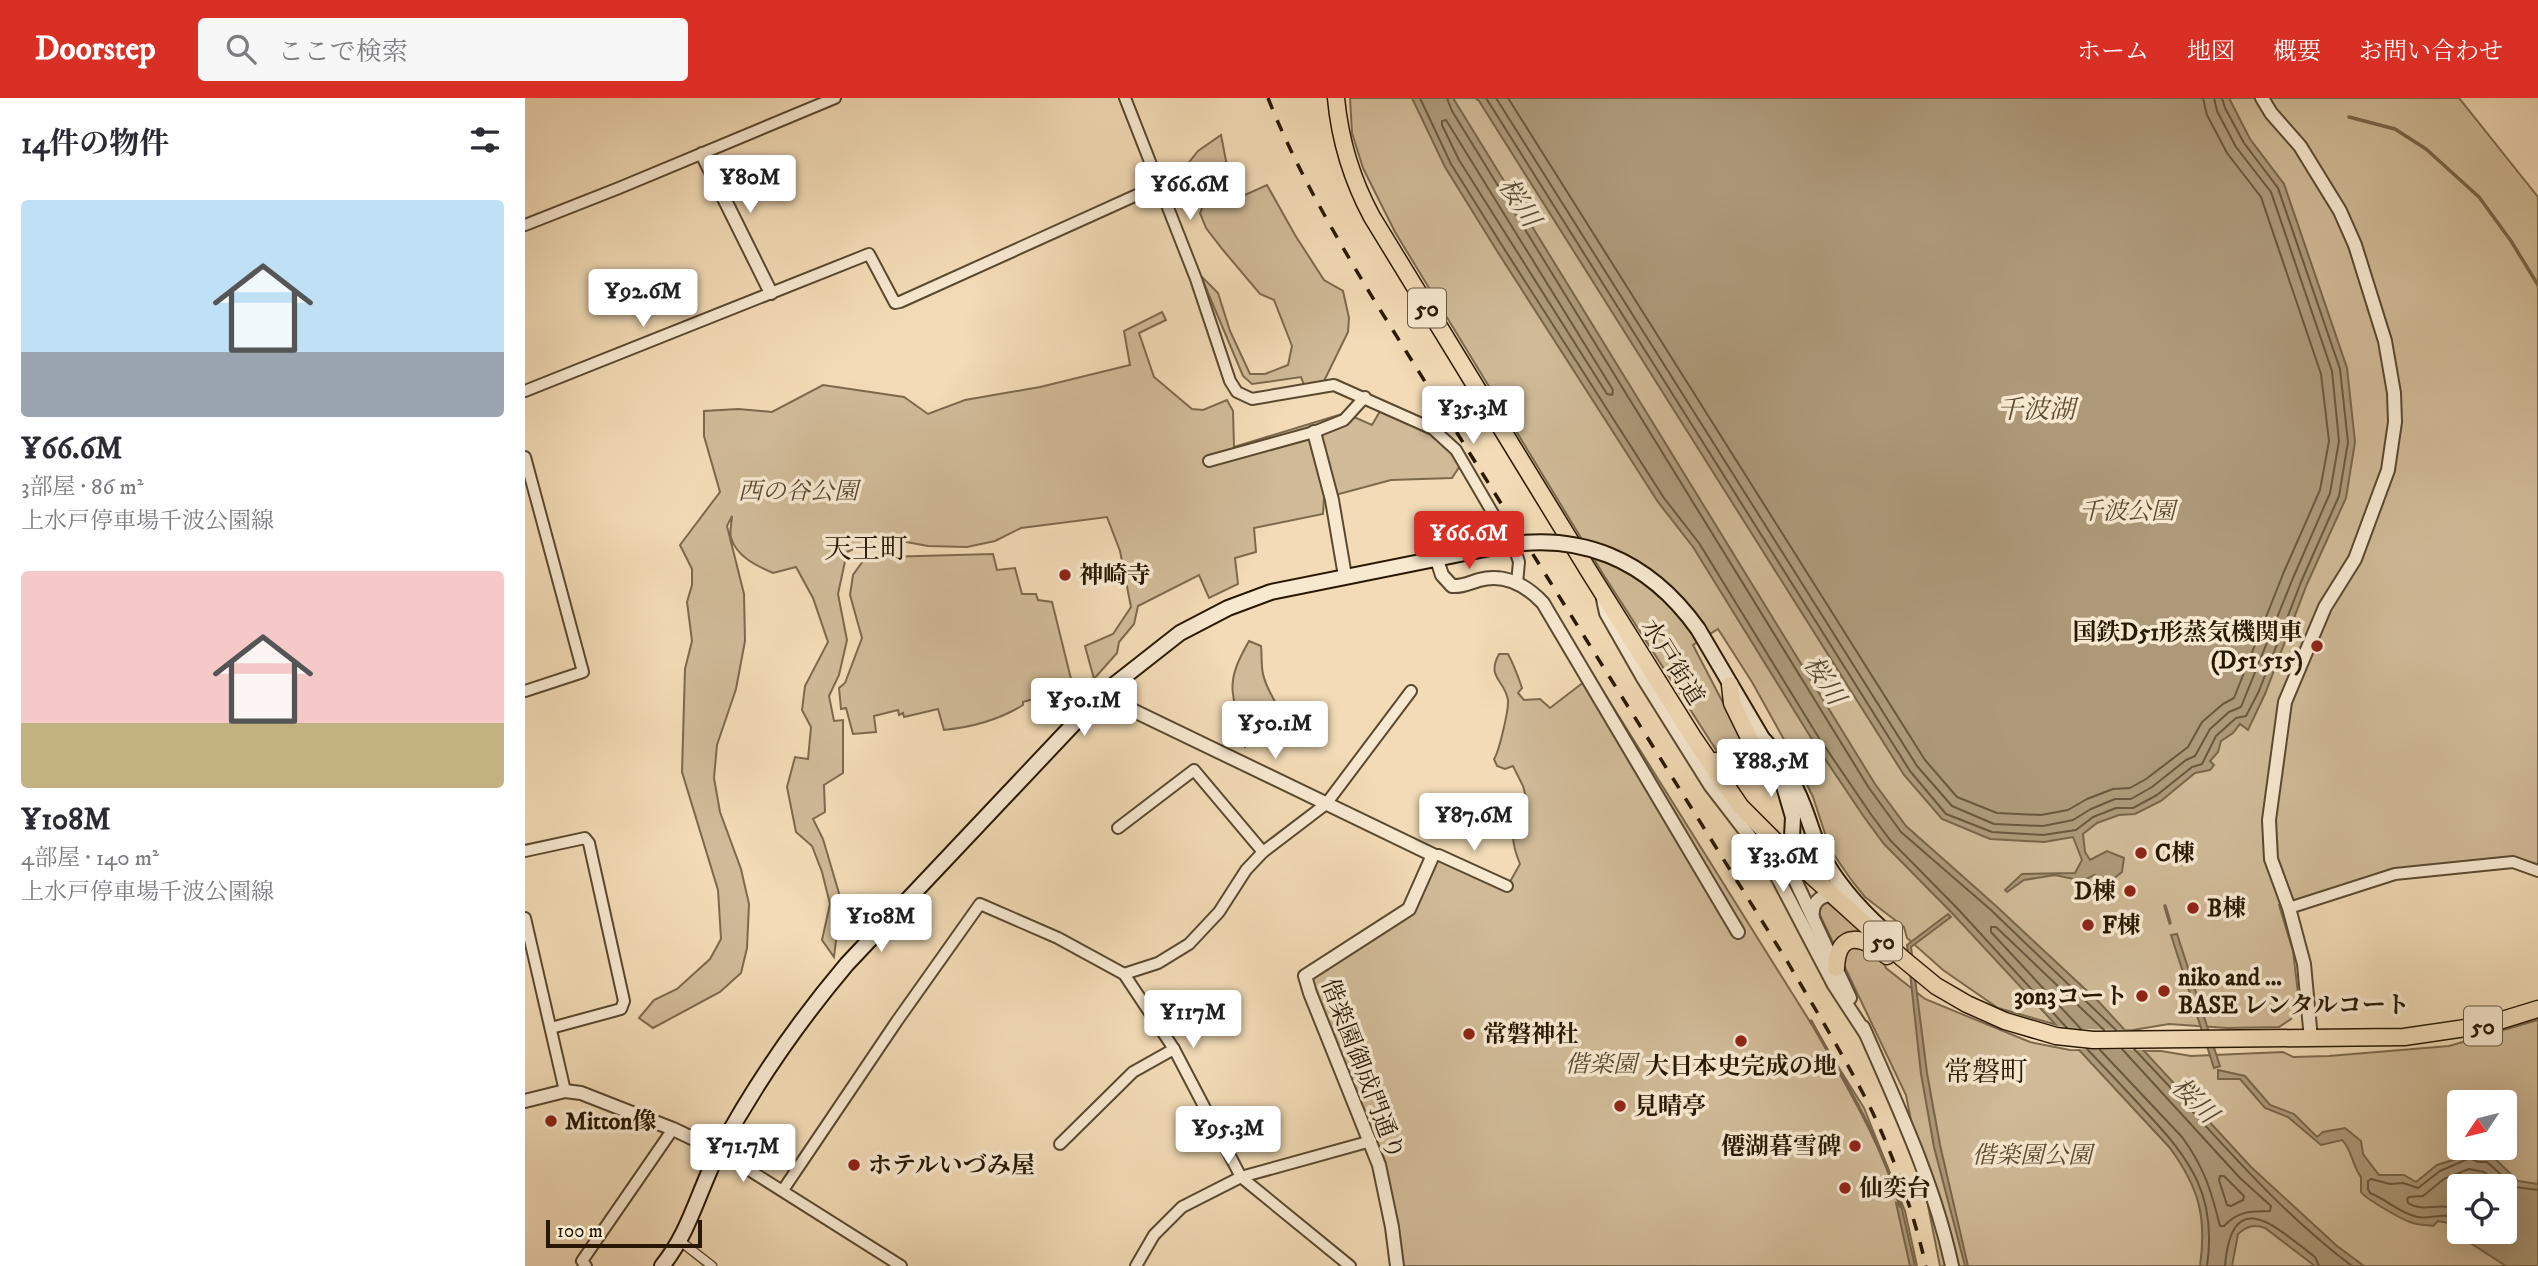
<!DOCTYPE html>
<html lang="ja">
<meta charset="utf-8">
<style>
:root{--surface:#fff;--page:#f7f7f7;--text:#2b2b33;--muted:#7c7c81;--accent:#d93025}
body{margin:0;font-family:"IM FELL DW Pica","Noto Serif JP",serif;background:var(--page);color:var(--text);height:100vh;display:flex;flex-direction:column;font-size:26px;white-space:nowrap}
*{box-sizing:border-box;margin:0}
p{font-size:23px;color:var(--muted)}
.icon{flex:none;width:38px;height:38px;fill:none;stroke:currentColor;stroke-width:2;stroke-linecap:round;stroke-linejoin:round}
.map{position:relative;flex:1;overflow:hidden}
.panel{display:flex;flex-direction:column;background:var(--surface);width:525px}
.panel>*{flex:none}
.needle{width:46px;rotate:235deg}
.tools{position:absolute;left:1922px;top:992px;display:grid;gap:14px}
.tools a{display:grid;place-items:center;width:70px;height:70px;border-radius:7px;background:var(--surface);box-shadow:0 7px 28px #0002;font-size:35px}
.scale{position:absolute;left:21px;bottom:18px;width:156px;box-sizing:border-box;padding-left:7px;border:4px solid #281802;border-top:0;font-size:19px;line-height:24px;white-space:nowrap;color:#281802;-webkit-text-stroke:5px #f7e8d0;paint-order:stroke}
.price{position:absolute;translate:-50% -60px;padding:0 16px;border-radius:7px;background:#fff;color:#222;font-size:23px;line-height:46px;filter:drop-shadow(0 2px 4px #0008)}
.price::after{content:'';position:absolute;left:50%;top:42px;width:21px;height:16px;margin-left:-10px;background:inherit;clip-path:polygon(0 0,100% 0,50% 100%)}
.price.active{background:var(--accent);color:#fff}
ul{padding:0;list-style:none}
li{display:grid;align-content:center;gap:14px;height:371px;padding:0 21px}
li span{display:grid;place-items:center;height:217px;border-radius:7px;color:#555}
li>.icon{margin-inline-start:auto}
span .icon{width:126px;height:126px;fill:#fffc;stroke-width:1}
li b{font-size:30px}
h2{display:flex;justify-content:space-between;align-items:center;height:84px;padding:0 21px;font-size:30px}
header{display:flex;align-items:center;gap:42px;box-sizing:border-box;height:98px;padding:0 35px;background:var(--accent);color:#fff}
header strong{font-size:33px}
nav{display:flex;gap:38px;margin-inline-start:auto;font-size:24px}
.search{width:490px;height:63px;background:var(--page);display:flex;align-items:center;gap:18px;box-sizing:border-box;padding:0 24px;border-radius:7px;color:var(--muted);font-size:26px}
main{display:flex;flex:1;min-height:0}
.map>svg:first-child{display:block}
.green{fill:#d0ba97;stroke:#7c694c;stroke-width:2;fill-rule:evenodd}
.water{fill:#ad9979;stroke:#786549;stroke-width:2;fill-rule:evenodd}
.pier{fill:#f2dbb6}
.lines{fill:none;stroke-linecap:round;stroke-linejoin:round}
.shore{stroke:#6a583e;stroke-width:2}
.stream{stroke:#786549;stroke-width:3.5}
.pedestrian-casing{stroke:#5a492f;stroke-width:11}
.minor-casing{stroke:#5a492f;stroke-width:14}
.tertiary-casing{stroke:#5a492f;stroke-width:16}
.secondary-casing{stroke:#281802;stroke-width:18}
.primary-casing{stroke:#281802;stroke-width:19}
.pedestrian{stroke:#f7e8d0;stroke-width:8}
.minor{stroke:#f7e8d0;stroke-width:10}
.tertiary{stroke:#f7e8d0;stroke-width:12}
.secondary{stroke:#f7e8d0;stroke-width:14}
.primary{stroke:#f2dbb6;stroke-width:16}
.rail{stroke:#281802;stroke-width:3.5;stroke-dasharray:12 12;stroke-linecap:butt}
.secondary-bridge-casing{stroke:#281802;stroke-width:18;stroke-linecap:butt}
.secondary-bridge{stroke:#f7e8d0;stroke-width:14}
.poi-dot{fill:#8f2418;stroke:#f7e8d0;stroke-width:2.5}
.labels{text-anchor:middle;stroke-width:7;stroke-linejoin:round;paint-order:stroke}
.shield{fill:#f7e8d0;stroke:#665640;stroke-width:2}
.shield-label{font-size:23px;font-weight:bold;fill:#281802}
.park-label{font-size:24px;font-style:italic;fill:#5a492f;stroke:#f7e8d0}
.poi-label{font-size:24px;font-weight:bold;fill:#281802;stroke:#f7e8d0;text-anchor:start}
.street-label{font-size:24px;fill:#281802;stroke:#f7e8d0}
.water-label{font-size:26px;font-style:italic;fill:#5d4c32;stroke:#f7e8d0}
.quarter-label{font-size:28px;fill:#281802;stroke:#f7e8d0}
</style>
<header>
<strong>Doorstep</strong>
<div class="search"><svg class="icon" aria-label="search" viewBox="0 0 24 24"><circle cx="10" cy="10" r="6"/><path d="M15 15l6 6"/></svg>ここで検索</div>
<nav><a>ホーム</a><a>地図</a><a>概要</a><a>お問い合わせ</a></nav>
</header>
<main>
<section class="panel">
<h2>14件の物件<svg class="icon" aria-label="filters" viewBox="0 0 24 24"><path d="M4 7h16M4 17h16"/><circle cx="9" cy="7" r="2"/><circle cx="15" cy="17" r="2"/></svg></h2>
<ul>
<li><span style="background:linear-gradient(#bfe0f5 70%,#9aa5b1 0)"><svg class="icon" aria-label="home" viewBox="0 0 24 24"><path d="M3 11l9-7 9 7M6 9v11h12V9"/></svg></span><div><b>¥66.6M</b><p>3部屋 · 86 m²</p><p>上水戸停車場千波公園線</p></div></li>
<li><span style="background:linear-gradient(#f6c9c9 70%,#c2b280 0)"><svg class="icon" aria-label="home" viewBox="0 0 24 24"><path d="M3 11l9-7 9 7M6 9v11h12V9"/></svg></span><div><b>¥108M</b><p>4部屋 · 140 m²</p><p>上水戸停車場千波公園線</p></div></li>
</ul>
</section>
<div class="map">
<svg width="2013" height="1168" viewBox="0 0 2013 1168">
<rect width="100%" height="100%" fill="#f2dbb6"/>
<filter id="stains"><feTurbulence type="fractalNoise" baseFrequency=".00286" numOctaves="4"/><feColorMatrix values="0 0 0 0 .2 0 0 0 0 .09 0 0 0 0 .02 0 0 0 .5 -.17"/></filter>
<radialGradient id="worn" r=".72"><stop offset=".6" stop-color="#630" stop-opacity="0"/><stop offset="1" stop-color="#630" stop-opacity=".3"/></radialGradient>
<g class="green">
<polygon points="825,0 1934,0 2013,99 2013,773 1988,764 1870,776 1769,805 1754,807 1768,853 1774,904 1766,921 1754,929 1702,930 1644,926 1608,932 1580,933 1539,929 1473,910 1418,872 1382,840 1379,829 1340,799 1327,783 1305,751 1288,699 1267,656 1227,584 1193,531 1168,547 1222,651 1220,664 1215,668 1204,667 1197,661 1078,476 870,134 838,70 827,35"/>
<polygon points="696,37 701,63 720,97 742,87 770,137 799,182 818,193 824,220 823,234 799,283 779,287 776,279 727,286 718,278 676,178 693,195 705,233 725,276 740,276 763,267 767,248 749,202 735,196 698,152 681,130 675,115 684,94 674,73 661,68 673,53"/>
<path d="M637,214l4,8 -27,13 15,44 38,32 11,1 24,-10 6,11 1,36 111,-34 27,12 11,-19 50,23 30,32 -11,17 -61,2 -67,18 -1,16 -69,14 2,24 -21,6 3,26 -29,14 -10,-23 -61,31 -4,18 -15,18 -2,11 -23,26 -9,-33 28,-12 18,-27 -11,-56 -13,-34 -86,11 -26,13 -28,6 -39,-1 -49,-9 -32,15 -9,42 9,46 -8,35 -10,21 5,25 9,-1v53l-19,12 1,27 -12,7 10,20 18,61 -7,57 -12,-17 8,-36 -8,-32 -10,-26 -16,-14 -9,-45 8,-30 13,2 3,-32 -9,-17 3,-24 23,-44 -15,-44 -17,-31 -23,6c-16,-7 -36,-16 -42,-35 -2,-6 1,-15 1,-22l-5,10 17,68 1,47 -9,48 -19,56 -3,33 6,34 21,57 8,35 -2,44 -6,25 -21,19 -67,36 -14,-10 15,-18 23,-11 33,-30 11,-20 -3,-49 -36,-118 3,-103 7,-28 -5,-39 5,-17v-16l-12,-24 40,-53 -16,-56v-25l34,-2 34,3 51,-27 81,12 24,17 37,-14 75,-13 90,-22 -6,-34z"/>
<path d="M355,456l3,3 110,-3 4,16 18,-2 7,26h14l2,6 14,2 21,85 -50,15v3c-24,15 -50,22 -79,25l-6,-21 -34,8 -1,-4 -4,2 -1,-5 -24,6 2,16 -23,2 -7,-26 -5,1 -2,-21 6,-5 17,-45 -12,-43 3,-20 10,-14z"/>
<path d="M724,543l12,5c1,9 0,19 2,28 7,31 30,34 4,67l-9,-8 -13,14 -7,-8c1,-17 -3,-29 -5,-45 -3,-19 7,-37 16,-53z"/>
<path d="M974,556h9c6,11 10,22 14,34l-4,5 6,7 16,-1 10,9 43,-33 271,433 41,103 12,55h-515l-17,-105 -69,-163 -5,-22 100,-66 24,-53 72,30 13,-23c-12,-30 -8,-35 7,-63l-4,-15 -10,-20 -8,3 -8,-3 -3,-7c5,-7 15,-50 14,-59 -3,-20 -22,-22 -9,-46z"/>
<path d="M1302,804l48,41 11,25 39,31 105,43 40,8 91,1 30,5 92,-4 10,5 36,-1 120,-10 89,-26v246h-598l-34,-171 -89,-186zM1934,1004h45v46h-45zM1934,1088h45v46h-45z"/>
</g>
<g class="water">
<path d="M887,0h41l422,686 31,42 89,79 104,97 152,165 86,79 27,20h-49l-50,-38c-11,-4 -18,-2 -27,6l-6,32h-32c7,-49 -1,-78 -30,-118l-218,-235 -68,-69 -20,-27 -51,-76 -120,-194 -35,-45 -161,-251 -52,-84z"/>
<polygon points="950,0 1704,0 1725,41 1759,86 1822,270 1830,344 1821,400 1782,486 1740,596 1723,632 1715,626 1708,635 1696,643 1693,654 1685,663 1689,667 1685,672 1670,675 1636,703 1610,716 1594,717 1572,725 1558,736 1560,754 1565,762 1582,753 1599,760 1597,774 1587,782 1569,777 1558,783 1530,777 1499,782 1482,794 1480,792 1497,776 1550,775 1557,762 1548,739 1519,744 1465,741 1417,721 1379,677 954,3"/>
<polygon points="1423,816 1426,819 1386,849 1402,975 1415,1047 1443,1168 1440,1168 1409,1049 1396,976 1382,847"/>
<polygon points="1652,836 1695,968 1689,970 1646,837"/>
<path d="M1693,972l27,6 25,29 24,9 23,23 6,-5 22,-4 16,13 2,13 16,21h25l12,7 21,-17 19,-6 13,-10 11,7 9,-3 29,28 20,3v82h-32l-54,-35 -4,-8 -10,-2 -5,5c-7,-1 -16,-1 -23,-4 -9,-3 -44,-23 -49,-30v-15c-9,-11 -9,-28 -19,-37l-21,5 -33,-28 -23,-9 -25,-29h-22zM1934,1088h45v46h-45z"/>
<polygon points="1371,1105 1376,1107 1390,1168 1385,1168"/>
</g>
<polygon class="pier" points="1526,927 1554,931 1605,932 1625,952 1548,951"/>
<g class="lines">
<g class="shore">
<polyline points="895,0 926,66 978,149 1139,400 1174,445 1294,640 1345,715 1365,742 1432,810 1542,930"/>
<polyline points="922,0 927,13 1344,690 1376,734 1466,812 1591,932"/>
<polyline points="961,0 1385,673 1421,716 1467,734 1518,737 1551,732 1568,719 1591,710 1608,710 1632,697 1667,669 1677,666 1691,638 1711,620 1721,618 1734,593 1776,484 1814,398 1823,344 1815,271 1753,90 1719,45 1700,10 1697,0"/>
<polyline points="971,0 1392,668 1427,708 1469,726 1518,728 1548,722 1566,711 1590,701 1606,701 1627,689 1661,662 1670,658 1685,631 1704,614 1716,609 1768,480 1805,395 1814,343 1807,273 1746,94 1711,49 1692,13 1689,0"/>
<polyline points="983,0 1400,662 1432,699 1472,715 1516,717 1543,712 1562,701 1588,691 1605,690 1621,681 1663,649 1677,624 1698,606 1709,600 1758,476 1795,392 1804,343 1796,276 1736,99 1702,55 1682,17 1678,0"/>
<polygon points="921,22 1088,292 1087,297 1082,296 934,62 917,27 917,23"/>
<polyline points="1556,931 1466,834 1466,829 1471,829 1579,932"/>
<path d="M1562,951c20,21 40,42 59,63 46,49 71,85 61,154"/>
<path d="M1609,951c72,74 135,155 218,217"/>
<path d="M1575,952l82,87c22,30 29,53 38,89h4c14,-15 27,-15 46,-15l1,-5 -31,-28 -118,-129"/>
<polygon points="1695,1078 1699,1078 1719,1098 1718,1102 1706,1108 1702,1107 1694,1082"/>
<path d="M1934,1113c-18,-11 -34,3 -51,-8l-1,-4 2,-2 14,-1 21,-17 25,-10 15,3 17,14"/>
<path d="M1934,1129l-9,-11c-14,-2 -25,5 -39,-1 -14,-5 -26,-16 -41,-22l-2,-4v-8l3,-2 19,5 13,-1 15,5 22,-17 30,-13 8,4h9l28,25 23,3"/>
<path d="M1700,1168c7,-83 52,-38 90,-9l4,9"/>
</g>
<g class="stream">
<polyline points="1824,19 1870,31 1901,51 1954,99 1986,143 2013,187"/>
<polyline points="1640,808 1645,825"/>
<path d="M1286,923c33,60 70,118 89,185"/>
</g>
<defs>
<polyline id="pedestrian" points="155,1143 187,1168"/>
<g id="minor">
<polyline points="600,0 671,181 705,283 712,294 727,301 809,287 908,331 931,352 991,455 994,464 992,485"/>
<polyline points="0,127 94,90 310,0"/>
<polyline points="0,293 344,156 370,205 375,204 634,87"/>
<polyline points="0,359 58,574 0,593"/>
<polyline points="684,363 789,334 819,322 840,299"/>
<polyline points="593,730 669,672 738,754"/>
<polyline points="0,753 60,740 64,745 99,903 96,911 26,930"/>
<polyline points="908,757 914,757 982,788"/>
<polyline points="1764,810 1870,776 1988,764 2013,773"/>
<polyline points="0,820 40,993"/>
<polyline points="599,876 633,865 664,846 694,814 721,772 738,754 801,706 886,593"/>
<polyline points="535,1046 608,974 649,951"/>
<polyline points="194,1053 376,1168"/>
<polyline points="258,1092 372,923 455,806 533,840 599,876 649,951 716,1079 825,1168"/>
<polyline points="61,1168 57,1163 148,1031"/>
<polyline points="611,1168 629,1137 657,1109 716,1079 846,1043"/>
</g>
<g id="tertiary">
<polyline points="1737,0 1746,15 1775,48 1815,113 1830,147 1860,243 1869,295 1870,324 1863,372 1830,461 1800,509 1760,604 1744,722 1746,761 1764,810 1779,866 1786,941"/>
<polyline points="177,56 246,195"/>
<polyline points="789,334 807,402 820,478"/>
<path d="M912,462l5,15 10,11c10,1 17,-3 27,-6 25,-7 47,5 64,23l195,329"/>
<polyline points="1078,501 1081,515 1118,580 1185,687 1245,765 1309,887 1341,936"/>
<polyline points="576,597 908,757 884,811 780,878 785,895 854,1067 867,1129 872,1168"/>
<polyline points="1266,759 1271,784 1325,900"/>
<path d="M1288,820c-2,-14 6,-23 20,-23"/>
<path d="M1338,929c34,78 71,155 89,239"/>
<polyline points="0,1003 40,993 56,995 148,1031 194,1053"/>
</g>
<g id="secondary">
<polyline points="1173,531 1243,650"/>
<path d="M1240,643c16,20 29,40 38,64 7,17 11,34 19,50 15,29 37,53 61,75"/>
<polyline points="1256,678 1268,719 1266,759"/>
<path d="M137,1168c28,-34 37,-77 57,-115 36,-67 79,-129 128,-187l254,-269 79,-62 48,-25 43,-16 224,-45"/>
</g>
<g id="primary">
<path d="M811,0c4,43 15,80 36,119l218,356 103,164 48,70 50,50 111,101 34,28 31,18 38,17 51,15 37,4 311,-3 82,-12 52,-16"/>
<path d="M1191,663c11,17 26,21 38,1l-1,-16 -21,-43 -2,-18"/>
<path d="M1311,870c2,-40 28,-31 51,-12"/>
</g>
</defs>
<use href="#pedestrian" class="pedestrian-casing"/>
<use href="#minor" class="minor-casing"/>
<use href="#tertiary" class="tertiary-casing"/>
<use href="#secondary" class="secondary-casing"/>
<use href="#primary" class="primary-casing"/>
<use href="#pedestrian" class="pedestrian"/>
<use href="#minor" class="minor"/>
<use href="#tertiary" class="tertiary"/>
<use href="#secondary" class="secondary"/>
<use href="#primary" class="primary"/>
<path class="rail" d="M743,0c28,71 67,137 106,202l413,661c28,48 57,95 82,144 25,51 44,106 57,161"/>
<defs>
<path id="secondary-bridge" d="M970,449c84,-17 153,12 203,82"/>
</defs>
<use href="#secondary-bridge" class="secondary-bridge-casing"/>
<use href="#secondary-bridge" class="secondary-bridge"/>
</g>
<g class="poi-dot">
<circle cx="540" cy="477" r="7"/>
<circle cx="1792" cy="548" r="7"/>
<circle cx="1616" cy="755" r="7"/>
<circle cx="1605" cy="793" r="7"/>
<circle cx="1668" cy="810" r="7"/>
<circle cx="1563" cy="827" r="7"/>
<circle cx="1639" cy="893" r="7"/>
<circle cx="1617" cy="898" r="7"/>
<circle cx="944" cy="936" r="7"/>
<circle cx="1216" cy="943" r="7"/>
<circle cx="1095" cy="1008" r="7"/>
<circle cx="26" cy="1023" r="7"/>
<circle cx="1330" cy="1048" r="7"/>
<circle cx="329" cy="1067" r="7"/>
<circle cx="1320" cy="1090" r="7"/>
</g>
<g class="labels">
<g class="shield">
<rect x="883" y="190.5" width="38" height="39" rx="5"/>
<rect x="1339" y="823.5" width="38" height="39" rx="5"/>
<rect x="1939" y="908.5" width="38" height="39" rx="5"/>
</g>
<g class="shield-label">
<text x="902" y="218">50</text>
<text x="1358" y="851">50</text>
<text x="1958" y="936">50</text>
</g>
<g class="park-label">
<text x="273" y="401">西の谷公園</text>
<text x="1602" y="421">千波公園</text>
<text x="1076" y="974">偕楽園</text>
<text x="1507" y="1065">偕楽園公園</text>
</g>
<g class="poi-label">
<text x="554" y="485">神崎寺</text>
<text x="1778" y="542" text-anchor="end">国鉄D51形蒸気機関車<tspan x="1778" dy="28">(D51 515)</tspan></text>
<text x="1630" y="763">C棟</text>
<text x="1591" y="801" text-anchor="end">D棟</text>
<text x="1682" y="818">B棟</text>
<text x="1577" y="835">F棟</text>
<text x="1653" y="887">niko and ...<tspan x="1653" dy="28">BASE レンタルコート</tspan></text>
<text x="1603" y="906" text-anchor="end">3on3コート</text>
<text x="958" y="944">常磐神社</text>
<text x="1216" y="976" text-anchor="middle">大日本史完成の地</text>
<text x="1109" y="1016">見晴亭</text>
<text x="40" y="1031">Mitton像</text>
<text x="1316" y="1056" text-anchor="end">僊湖暮雪碑</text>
<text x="343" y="1075">ホテルいづみ屋</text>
<text x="1334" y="1098">仙奕台</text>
</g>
<g class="street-label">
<text transform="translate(1148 564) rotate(58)" y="8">水戸街道</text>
<text transform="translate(838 971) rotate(69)" y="8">偕楽園御成門通り</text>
</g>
<g class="water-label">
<text transform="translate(995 104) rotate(57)" y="9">桜川</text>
<text x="1511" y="320">千波湖</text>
<text transform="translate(1300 582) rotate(57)" y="9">桜川</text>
<text transform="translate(1670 1002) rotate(45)" y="9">桜川</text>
</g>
<g class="quarter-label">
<text x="341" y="460">天王町</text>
<text x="1461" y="983">常磐町</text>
</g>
</g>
<rect width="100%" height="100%" filter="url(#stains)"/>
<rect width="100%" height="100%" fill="url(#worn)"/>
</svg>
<div class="tools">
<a><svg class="needle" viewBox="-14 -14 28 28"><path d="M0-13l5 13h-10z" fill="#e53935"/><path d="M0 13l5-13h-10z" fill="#7c7c81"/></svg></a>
<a><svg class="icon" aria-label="locate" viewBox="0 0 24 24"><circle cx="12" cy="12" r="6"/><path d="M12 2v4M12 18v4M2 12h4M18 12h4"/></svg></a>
</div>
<div class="scale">100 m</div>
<b class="price" style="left:225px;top:117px">¥80M</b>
<b class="price" style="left:665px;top:124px">¥66.6M</b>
<b class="price" style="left:118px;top:231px">¥92.6M</b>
<b class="price" style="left:948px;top:348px">¥35.3M</b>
<b class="price active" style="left:944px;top:473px">¥66.6M</b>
<b class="price" style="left:559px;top:640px">¥50.1M</b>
<b class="price" style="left:750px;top:663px">¥50.1M</b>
<b class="price" style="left:1246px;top:701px">¥88.5M</b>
<b class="price" style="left:949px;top:755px">¥87.6M</b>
<b class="price" style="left:1258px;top:796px">¥33.6M</b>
<b class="price" style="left:356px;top:856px">¥108M</b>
<b class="price" style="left:668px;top:952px">¥117M</b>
<b class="price" style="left:703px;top:1068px">¥95.3M</b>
<b class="price" style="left:218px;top:1086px">¥71.7M</b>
</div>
</main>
